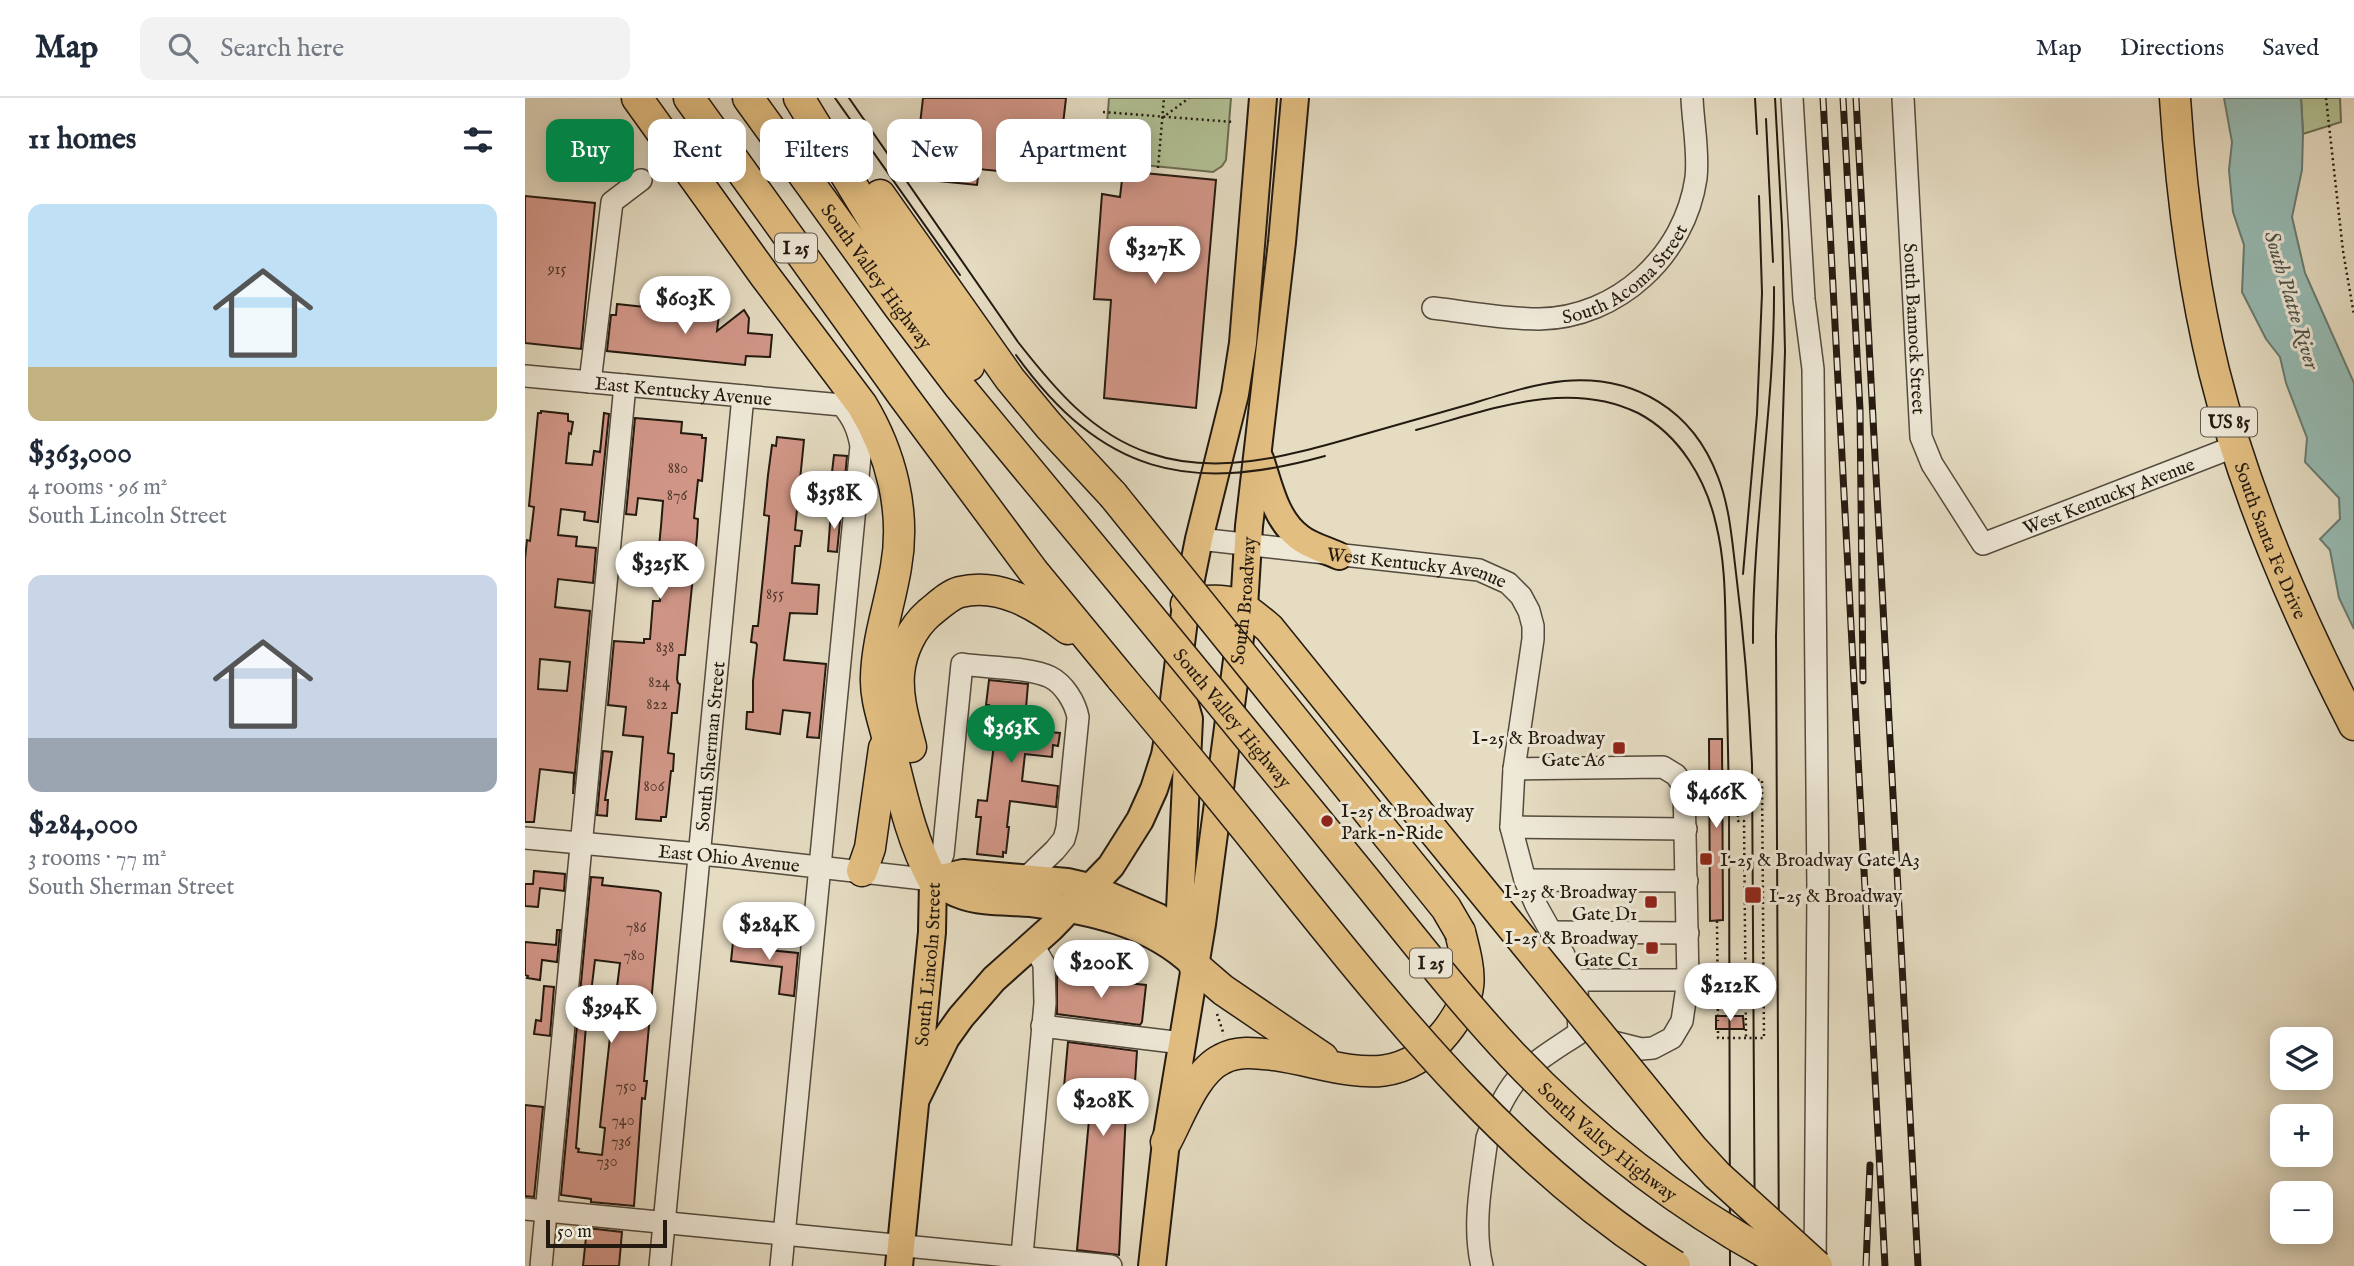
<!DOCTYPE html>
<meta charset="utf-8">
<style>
:root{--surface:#fff;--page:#f2f2f3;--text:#1f2937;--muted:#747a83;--line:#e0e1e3;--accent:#0b8043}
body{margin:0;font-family:"IM FELL English",serif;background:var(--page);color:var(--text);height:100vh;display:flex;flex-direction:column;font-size:26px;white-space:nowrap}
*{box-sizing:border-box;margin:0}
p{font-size:23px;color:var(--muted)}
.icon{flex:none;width:38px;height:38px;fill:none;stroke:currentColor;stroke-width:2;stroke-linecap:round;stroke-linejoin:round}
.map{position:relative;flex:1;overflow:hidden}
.details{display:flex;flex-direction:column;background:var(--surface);width:525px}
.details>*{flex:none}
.guide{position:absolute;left:21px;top:21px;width:665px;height:63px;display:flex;gap:14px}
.fabs{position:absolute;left:1745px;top:929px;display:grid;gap:14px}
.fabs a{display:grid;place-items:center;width:63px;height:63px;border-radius:14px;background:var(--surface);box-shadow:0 4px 18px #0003;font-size:35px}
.scale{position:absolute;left:21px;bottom:18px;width:121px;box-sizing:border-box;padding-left:7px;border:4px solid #241a10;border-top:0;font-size:19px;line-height:24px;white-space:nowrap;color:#241a10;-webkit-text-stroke:5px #eee8d7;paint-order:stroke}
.price{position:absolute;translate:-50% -60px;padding:0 16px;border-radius:24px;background:#fff;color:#222;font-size:23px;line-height:46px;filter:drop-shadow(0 2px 4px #0008)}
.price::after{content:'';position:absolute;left:50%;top:42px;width:21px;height:16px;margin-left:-10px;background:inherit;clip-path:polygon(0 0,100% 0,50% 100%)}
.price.active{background:var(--accent);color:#fff}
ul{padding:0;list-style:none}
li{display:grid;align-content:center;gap:14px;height:371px;padding:0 28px}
li span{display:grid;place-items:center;height:217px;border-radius:14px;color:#555}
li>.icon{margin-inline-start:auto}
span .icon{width:126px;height:126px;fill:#fffc;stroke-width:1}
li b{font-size:30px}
h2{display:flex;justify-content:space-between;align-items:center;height:84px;padding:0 28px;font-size:30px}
.chip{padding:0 24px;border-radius:14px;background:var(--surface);box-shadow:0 4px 18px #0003;font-size:24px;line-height:63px}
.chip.active{background:var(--accent);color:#fff}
header{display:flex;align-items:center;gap:42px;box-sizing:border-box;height:98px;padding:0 35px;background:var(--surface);border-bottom:2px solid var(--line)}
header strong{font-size:33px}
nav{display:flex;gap:38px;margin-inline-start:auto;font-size:24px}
.search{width:490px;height:63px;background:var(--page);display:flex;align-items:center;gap:18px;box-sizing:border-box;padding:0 24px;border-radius:14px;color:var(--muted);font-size:26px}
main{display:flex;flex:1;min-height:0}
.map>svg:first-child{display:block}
.green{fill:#b2c195;stroke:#6b6e52;stroke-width:2}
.water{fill:#96bbb4;stroke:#687b72;stroke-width:2}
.building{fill:#d29788;stroke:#241a10;stroke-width:2;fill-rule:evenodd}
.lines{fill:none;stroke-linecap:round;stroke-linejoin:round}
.minor-casing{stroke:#544a3c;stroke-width:24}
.major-casing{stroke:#241a10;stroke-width:30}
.highway-casing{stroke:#241a10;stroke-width:33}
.path{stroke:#241a10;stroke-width:2.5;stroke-dasharray:2 3.5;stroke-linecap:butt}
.minor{stroke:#eee8d7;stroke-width:21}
.major{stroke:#e2be81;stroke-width:26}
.highway{stroke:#e2be81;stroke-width:30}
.tram{stroke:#241a10;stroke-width:2}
.rail-casing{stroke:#241a10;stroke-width:7}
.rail{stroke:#eee8d7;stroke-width:4.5;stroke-dasharray:13;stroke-linecap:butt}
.highway-bridge-casing{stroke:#241a10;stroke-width:33;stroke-linecap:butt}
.highway-bridge{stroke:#e2be81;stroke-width:30}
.poi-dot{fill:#8f2418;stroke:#eee8d7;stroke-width:2.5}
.labels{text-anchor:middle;stroke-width:6;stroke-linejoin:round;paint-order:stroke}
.number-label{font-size:16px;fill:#50392e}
.shield{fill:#eee8d7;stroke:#61584c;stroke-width:2}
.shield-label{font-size:18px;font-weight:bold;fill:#241a10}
.street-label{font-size:19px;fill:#241a10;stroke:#eee8d7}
.poi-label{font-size:19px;fill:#241a10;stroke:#eee8d7;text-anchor:end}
.water-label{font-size:21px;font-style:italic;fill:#4c5249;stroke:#eee8d7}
</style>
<header>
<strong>Map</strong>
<div class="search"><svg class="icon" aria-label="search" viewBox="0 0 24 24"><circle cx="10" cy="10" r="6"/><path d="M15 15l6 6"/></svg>Search here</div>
<nav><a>Map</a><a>Directions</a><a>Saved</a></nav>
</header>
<main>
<section class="details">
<h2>11 homes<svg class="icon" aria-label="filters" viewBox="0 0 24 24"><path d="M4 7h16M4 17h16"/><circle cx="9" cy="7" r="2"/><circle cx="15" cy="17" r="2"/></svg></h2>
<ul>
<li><span style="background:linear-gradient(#bfe0f5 75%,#c2b280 0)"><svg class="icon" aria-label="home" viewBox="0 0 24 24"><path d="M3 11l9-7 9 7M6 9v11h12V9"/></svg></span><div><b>$363,000</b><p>4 rooms · 96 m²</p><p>South Lincoln Street</p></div></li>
<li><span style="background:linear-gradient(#c9d6e8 75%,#9aa5b1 0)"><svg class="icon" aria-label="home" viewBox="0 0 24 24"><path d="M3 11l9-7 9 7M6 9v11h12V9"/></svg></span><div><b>$284,000</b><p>3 rooms · 77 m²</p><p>South Sherman Street</p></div></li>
</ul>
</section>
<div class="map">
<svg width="1829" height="1168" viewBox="0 0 1829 1168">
<rect width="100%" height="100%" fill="#e5dcc2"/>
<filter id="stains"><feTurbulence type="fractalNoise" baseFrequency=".00286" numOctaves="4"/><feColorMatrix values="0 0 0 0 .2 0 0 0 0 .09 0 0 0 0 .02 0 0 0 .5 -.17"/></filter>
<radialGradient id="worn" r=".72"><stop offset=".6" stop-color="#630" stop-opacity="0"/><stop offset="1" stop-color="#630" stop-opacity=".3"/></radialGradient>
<g class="green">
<polygon points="584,0 706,0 701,62 697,68 688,74 579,63"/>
<polygon points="1776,0 1815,0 1816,24 1778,36"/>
</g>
<polygon class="water" points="1699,0 1776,0 1778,36 1777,72 1767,119 1780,175 1829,285 1829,531 1814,500 1805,452 1795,441 1815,421 1814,400 1780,364 1782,340 1761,285 1755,259 1741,241 1717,194 1719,147 1708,114 1704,72 1707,44"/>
<g class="building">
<polygon points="398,0 541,0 532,79 454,71 452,87 414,83 416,69 403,67 405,45 393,44"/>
<polygon points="598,73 691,82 671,310 579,300 586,202 569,201 577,96 595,99"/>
<polygon points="0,98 70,105 56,251 0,245"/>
<polygon points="92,206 194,217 192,233 219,212 224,220 223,235 247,237 245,259 221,258 220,267 82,253 86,217 91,217"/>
<path d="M16,313l27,3v7l5,1 -2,12 -2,-1 -3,30 26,2 2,-14 6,1 4,-39 5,1 -11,108 -14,-2 1,-8 -24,-3 -3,26 19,2 -1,9 20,2 -3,35 -35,-4 -3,28 35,4 -17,183 1,-21 -34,-4 -6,53h-9v-263l2,-19 3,1 4,-34 -5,-1 9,-93h3zM15,561l30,3 -3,29 -29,-2z"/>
<polygon points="110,320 157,324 156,335 177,337 177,340 181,340 177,383 173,382 169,420 173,421 172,438 160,557 154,557 152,581 153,585 155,586 152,615 147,615 146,627 143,655 149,656 148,673 146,673 141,719 136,719 136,723 111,721 118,639 98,637 101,609 83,607 89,543 119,545 119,541 125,541 128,503 135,503 137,478 99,474 101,456 133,459 136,428 138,403 113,400 111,417 101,416"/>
<polygon points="252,339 279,342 270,432 277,433 275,448 270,448 267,485 294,487 292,516 265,515 259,562 301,566 294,640 282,639 285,615 258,612 255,636 221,631 222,614 228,614 228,583 232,547 231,545 226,544 228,528 233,528 244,421 244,418 239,417 243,377 247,347 251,348"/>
<polygon points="309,357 322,358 318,402 304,400"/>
<polygon points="306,413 316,414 312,454 303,453"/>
<polygon points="464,582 503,586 500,622 502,622 501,632 535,635 533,648 528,647 527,659 500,656 497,683 533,688 531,709 485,703 482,729 484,729 481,755 478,754 478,759 452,756 456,719 451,719 453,702 462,703 470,638 462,634 464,607 461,607"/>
<polygon points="1184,641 1197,641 1198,822 1185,823"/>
<polygon points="78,653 87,654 80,702 83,702 82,718 72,717"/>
<polygon points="9,773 40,776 39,793 15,790 13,809 0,808 0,786 8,786"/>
<path d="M66,779l12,1 -1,7 56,6 3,2 -17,188h3l-2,18 -3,-1 -8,108 -43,-4v-3l-30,-4zM70,862l25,3 -4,32 -25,-2zM61,928l25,2 -11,99 5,1 -3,27 -24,-3 1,-3 -3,-1z"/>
<polygon points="32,832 35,832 32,864 17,862 15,882 2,880 3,878 0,877 0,844 31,847"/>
<polygon points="208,844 239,847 239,849 244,850 244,852 273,855 269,898 254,896 257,869 206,863"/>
<polygon points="532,878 621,887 617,924 615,927 532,916"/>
<polygon points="19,888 29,889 25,938 9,936 11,922 16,923"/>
<polygon points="1191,918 1218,918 1219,931 1191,931"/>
<polygon points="543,944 612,953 608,1015 601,1014 594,1157 552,1152 565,1011 556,1010 558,991 539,989"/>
<polygon points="0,1007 18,1009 9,1099 0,1098"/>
<polygon points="62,1130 97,1134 94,1168 58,1168"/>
</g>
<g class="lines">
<defs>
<g id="minor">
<polyline points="1267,0 1279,201 1288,271 1293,793 1290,1168"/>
<path id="s1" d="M1378,0l18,339 11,27 51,80 253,-98"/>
<path id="s2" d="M908,210c35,4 71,11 106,11 79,-1 146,-64 157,-141 3,-25 -3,-55 -4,-80"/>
<path id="s3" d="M0,278l317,29c11,13 16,24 19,41l-80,820"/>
<polyline points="65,284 87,104 116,82"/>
<path id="s4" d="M674,441l280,31 29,13 13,13 8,15 4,15v13l-19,130 -3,58 14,53 11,25 28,50 13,34 2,44"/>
<polyline points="989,671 1138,669 1151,677 1159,689 1163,882 1157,923 1147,940 1128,950 1116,951 1076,941"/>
<polyline points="986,729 1161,731"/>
<path id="s5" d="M0,740l196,18 212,24 10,-26 19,-190c24,4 67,3 88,13 14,7 25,25 28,40l-11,111 -3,11 -9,11 -29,28"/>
<polyline points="1000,782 1162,783"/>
<polyline points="1026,834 1163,835"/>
<polyline points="1048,882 1163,882"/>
<polyline points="517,928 657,945"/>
<polyline points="0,1111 586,1168"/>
<polyline points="16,1168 100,287"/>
<path id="s6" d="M135,1168l83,-870"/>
<polyline points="496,1168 520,905 519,866 508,847"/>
<path d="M957,1168c-10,-41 0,-87 5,-128 7,-20 18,-47 34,-63 16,-16 39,-29 58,-42"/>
</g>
<g id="major">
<path d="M735,361c9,26 15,60 39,78 11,9 27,13 40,19"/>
<polyline points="657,597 664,621 655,811 657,826 668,863"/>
<path d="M408,782c9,6 18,12 28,15 21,8 48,6 70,8 57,7 120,20 163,62"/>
<polyline points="408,782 438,775 542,784 564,789 633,819 641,826 654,850"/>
<polyline points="392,999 421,940 436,919 469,881 526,830 586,768 615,722 629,691 640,657 647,618 661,506 674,441 710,296 718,245 738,0"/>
<path id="s7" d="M374,1168l33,-334 1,-52"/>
<path id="s8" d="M627,1168l14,-124 36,-218 42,-317 5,-81 33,-284 13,-144"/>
</g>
<g id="highway">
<path d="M112,0l128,178 97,129c29,48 44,106 34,162 -6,37 -19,72 -20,110 -1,23 8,45 13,67 12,46 21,94 44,136"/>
<polyline points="164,0 379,299 508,473 597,581"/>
<path id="s9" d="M223,0l151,209 60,79 173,209"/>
<polyline points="274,0 387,186 444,268"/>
<path id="s10" d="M1650,0c6,92 17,183 39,273 31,124 82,241 140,354"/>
<polyline points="355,97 485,281 524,328 588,397"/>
<path d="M661,506c44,-7 50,-4 83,24l140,173"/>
<path d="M386,649c-6,-24 -14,-48 -12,-73 2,-23 13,-46 30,-61 9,-7 20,-18 31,-21 40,-10 78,14 108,37"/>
<polyline points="337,773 345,750 359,650"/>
<polyline points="669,867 698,892 798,960"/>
<path d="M641,1044c14,-26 29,-70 56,-83 16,-9 35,-6 52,-4 68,10 121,41 172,-23 30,-38 25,-57 14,-100"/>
</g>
</defs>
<use href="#minor" class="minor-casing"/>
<use href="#major" class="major-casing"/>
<use href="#highway" class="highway-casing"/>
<g class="path">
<polyline points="1801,0 1818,153 1829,217"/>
<polyline points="578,14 708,24"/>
<polyline points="637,20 664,0"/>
<polyline points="633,70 639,0"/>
<polyline points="1213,684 1213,723 1219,723 1221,940"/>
<polyline points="1192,823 1193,923"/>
<polyline points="1179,902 1193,902"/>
<polyline points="692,916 699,937"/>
<polyline points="1193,933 1193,940 1239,940 1237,682 1197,683"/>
</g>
<use href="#minor" class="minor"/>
<use href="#major" class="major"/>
<use href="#highway" class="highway"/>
<g class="tram">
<polyline points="310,0 435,177"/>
<path d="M324,0l169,244c36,46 74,92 131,111 70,24 142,2 209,-17 39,-11 77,-22 116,-33 29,-9 60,-19 90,-22 71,-6 129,29 154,96 12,31 14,64 18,96 8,64 13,127 16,191l3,502"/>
<polyline points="1230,0 1232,36"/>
<polyline points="1250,0 1257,128 1260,253 1251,538 1254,1168"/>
<polyline points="1241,21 1248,164"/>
<path d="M491,257c86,119 172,139 309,101"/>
<path d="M891,332c71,-19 151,-52 222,-17 42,22 68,67 78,111 10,40 9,82 10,122 1,52 2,104 3,156 0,155 1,309 1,464"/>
<polyline points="1218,476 1232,316 1237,195 1234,98"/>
<path d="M1228,545c-1,-119 22,-237 21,-356"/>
</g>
<defs>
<g id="rail">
<polyline points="1298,0 1360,1168"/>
<polyline points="1318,0 1335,311 1338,583"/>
<polyline points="1331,0 1393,1168"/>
<polyline points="1341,1168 1345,1067"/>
</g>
</defs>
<use href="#rail" class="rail-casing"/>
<use href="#rail" class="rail"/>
<defs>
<g id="highway-bridge">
<polyline points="588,397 921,810 935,834"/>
<path id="s11" d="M607,497c73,89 146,177 218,266 54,66 105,133 163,195 80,84 174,156 277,210"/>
<path d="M597,581c58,69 115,138 171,209 114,142 226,280 382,378"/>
<polyline points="884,703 1168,1051 1192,1077 1292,1168"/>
</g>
</defs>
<use href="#highway-bridge" class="highway-bridge-casing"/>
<use href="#highway-bridge" class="highway-bridge"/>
</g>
<g class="poi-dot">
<rect x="1087" y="643" width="14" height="14" rx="3.5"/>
<circle cx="802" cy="723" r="7"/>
<rect x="1174" y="754" width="14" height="14" rx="3.5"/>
<rect x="1219" y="788" width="18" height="18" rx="3.5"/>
<rect x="1119" y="797" width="14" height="14" rx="3.5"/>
<rect x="1120" y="843" width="14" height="14" rx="3.5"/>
</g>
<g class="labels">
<g class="number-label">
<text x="32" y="176">915</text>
<text x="153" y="375">880</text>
<text x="152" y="402">876</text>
<text x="250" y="501">855</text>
<text x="140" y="554">838</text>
<text x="134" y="589">824</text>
<text x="132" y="611">822</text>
<text x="129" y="693">806</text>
<text x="111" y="834">786</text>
<text x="109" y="862">780</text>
<text x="101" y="993">750</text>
<text x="98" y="1027">740</text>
<text x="96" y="1048">736</text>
<text x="82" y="1068">730</text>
</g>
<g class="shield">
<rect x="250" y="135.5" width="42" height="29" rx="5"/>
<rect x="1676" y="309.5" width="56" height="29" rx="5"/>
<rect x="885" y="850.5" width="42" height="29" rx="5"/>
</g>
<g class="shield-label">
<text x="271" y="156">I 25</text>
<text x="1704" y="330">US 85</text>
<text x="906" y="871">I 25</text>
</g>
<g class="street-label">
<text dy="7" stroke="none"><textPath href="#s2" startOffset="208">South Acoma Street</textPath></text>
<text dy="7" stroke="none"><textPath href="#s9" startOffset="220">South Valley Highway</textPath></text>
<text dy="7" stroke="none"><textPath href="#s1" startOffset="231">South Bannock Street</textPath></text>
<text dy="7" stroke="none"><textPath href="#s3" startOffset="159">East Kentucky Avenue</textPath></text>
<text dy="7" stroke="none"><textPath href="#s1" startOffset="598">West Kentucky Avenue</textPath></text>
<text dy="7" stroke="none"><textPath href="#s10" startOffset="455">South Santa Fe Drive</textPath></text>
<text dy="7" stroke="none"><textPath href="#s4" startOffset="220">West Kentucky Avenue</textPath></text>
<text dy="7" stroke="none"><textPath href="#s8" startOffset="672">South Broadway</textPath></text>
<text dy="7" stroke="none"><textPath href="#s11" startOffset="159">South Valley Highway</textPath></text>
<text dy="7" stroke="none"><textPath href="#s6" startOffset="522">South Sherman Street</textPath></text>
<text dy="7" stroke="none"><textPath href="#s5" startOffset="205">East Ohio Avenue</textPath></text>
<text dy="7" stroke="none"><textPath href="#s7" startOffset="303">South Lincoln Street</textPath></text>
<text dy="7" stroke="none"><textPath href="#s11" startOffset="726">South Valley Highway</textPath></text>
</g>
<g class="poi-label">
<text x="1080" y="646">I-25 &amp; Broadway<tspan x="1080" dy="22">Gate A6</tspan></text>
<text x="816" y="719" text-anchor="start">I-25 &amp; Broadway<tspan x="816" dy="22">Park-n-Ride</tspan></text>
<text x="1195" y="768" text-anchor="start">I-25 &amp; Broadway Gate A3</text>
<text x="1112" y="800">I-25 &amp; Broadway<tspan x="1112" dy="22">Gate D1</tspan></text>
<text x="1244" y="804" text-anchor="start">I-25 &amp; Broadway</text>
<text x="1113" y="846">I-25 &amp; Broadway<tspan x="1113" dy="22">Gate C1</tspan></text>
</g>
<g class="water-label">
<text transform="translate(1767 202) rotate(73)" y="7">South Platte River</text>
</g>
</g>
<rect width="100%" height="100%" filter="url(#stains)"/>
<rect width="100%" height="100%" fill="url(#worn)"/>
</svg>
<div class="fabs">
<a><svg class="icon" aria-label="layers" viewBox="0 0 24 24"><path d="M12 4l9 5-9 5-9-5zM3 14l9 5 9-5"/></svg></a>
<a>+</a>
<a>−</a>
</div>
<div class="scale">50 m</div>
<b class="price" style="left:630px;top:188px">$327K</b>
<b class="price" style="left:160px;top:238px">$603K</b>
<b class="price" style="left:309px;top:433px">$358K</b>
<b class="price" style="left:135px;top:503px">$325K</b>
<b class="price active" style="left:486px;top:667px">$363K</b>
<b class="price" style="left:1191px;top:732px">$466K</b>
<b class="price" style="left:244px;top:864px">$284K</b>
<b class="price" style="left:576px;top:902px">$200K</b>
<b class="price" style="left:1205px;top:925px">$212K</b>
<b class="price" style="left:86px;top:947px">$394K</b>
<b class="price" style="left:578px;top:1040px">$208K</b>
<div class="guide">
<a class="chip active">Buy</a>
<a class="chip">Rent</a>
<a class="chip">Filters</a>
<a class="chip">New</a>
<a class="chip">Apartment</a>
</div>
</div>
</main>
